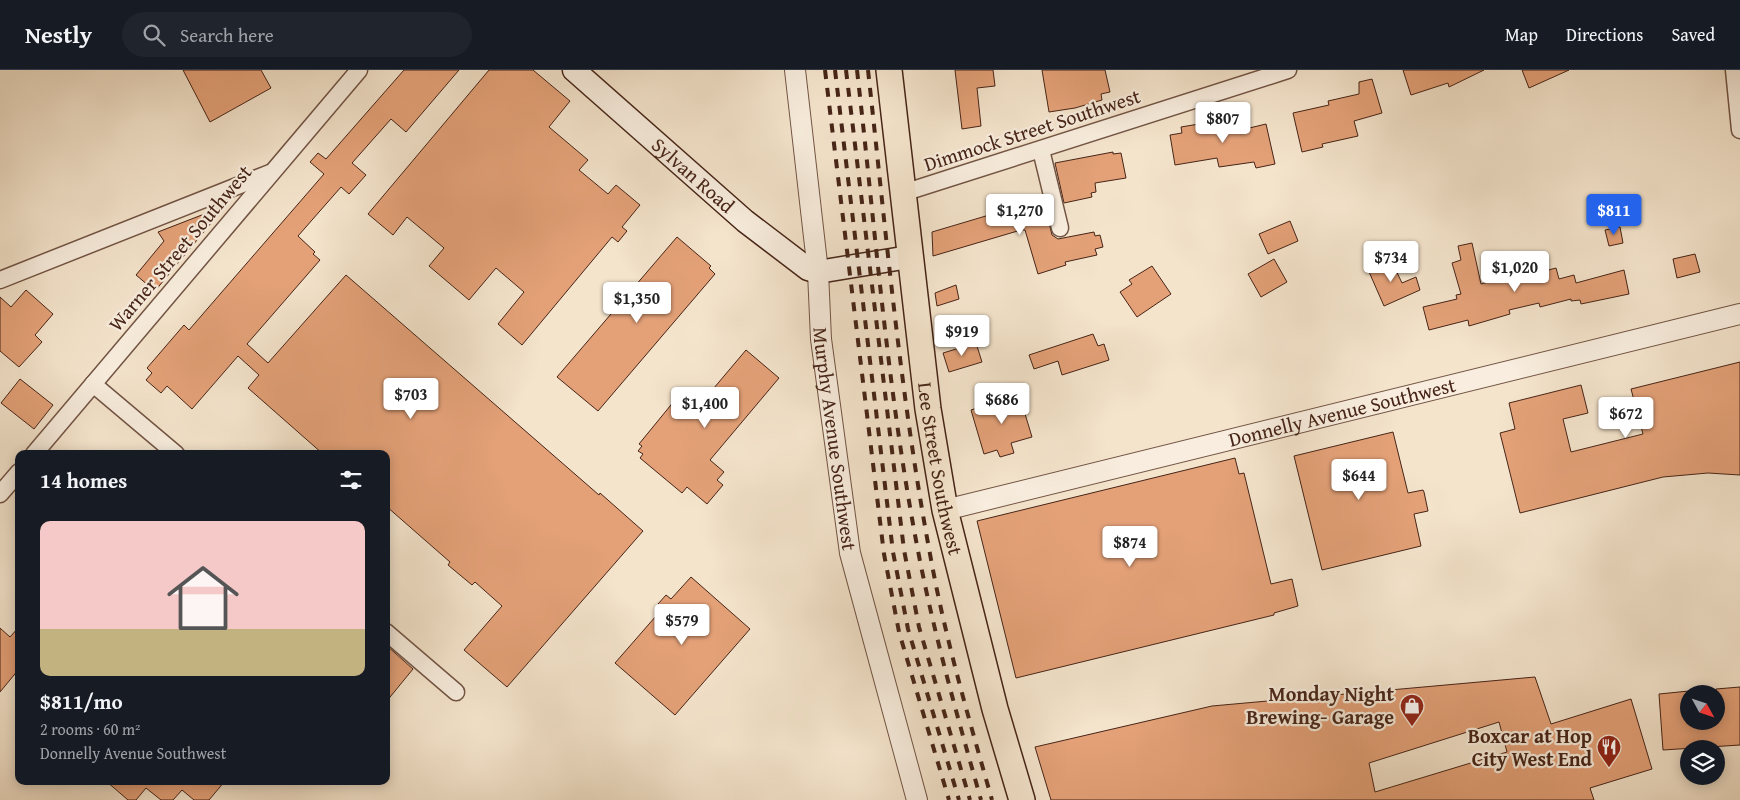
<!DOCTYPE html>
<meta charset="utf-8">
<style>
:root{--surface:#171b24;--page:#20242c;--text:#f1f3f6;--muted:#9ea1a6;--line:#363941;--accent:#2563eb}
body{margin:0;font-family:"Gentium Book Plus",serif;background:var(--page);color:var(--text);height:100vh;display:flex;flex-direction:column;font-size:19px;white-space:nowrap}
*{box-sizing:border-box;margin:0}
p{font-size:16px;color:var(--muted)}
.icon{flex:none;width:28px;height:28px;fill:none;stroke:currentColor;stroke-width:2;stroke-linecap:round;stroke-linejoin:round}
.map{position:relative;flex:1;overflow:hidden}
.details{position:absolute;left:15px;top:380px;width:375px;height:335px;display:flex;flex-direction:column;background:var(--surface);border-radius:10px;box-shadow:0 2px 12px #0003}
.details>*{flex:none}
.needle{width:32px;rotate:130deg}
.controls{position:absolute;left:1680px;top:615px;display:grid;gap:10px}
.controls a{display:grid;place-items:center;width:45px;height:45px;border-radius:50%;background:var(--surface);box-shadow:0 2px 12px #0003;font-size:25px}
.price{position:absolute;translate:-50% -42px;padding:0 11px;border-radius:5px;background:#fff;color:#222;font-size:16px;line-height:32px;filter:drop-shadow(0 1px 2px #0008)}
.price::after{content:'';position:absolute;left:50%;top:30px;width:15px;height:11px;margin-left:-8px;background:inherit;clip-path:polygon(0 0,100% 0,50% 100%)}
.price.selected{background:var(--accent);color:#fff}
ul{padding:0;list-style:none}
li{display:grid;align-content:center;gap:10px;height:265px;padding:0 25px}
li span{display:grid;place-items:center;height:155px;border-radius:10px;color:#555}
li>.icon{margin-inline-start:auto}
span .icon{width:90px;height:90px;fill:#fffc;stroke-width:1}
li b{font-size:21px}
h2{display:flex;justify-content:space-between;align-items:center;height:60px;padding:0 25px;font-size:21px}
header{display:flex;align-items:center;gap:30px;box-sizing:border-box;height:70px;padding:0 25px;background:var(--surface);border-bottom:1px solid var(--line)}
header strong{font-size:24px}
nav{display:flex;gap:28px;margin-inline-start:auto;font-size:18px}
.search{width:350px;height:45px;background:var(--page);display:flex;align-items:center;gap:12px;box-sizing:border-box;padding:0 18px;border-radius:28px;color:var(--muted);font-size:19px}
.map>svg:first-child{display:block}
.building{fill:#e4a178;stroke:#462417;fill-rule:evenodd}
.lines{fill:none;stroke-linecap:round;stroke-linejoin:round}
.minor-casing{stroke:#725444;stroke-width:19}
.tertiary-casing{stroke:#725444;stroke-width:22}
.secondary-casing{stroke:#462417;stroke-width:25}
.primary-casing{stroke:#462417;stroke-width:28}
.minor{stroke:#f8edde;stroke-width:16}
.tertiary{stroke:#f8edde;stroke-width:20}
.secondary{stroke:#f8edde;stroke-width:22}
.primary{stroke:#f4e4cc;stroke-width:25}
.rail{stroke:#462417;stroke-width:4;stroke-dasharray:9 9;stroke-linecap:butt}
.labels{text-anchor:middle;stroke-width:4.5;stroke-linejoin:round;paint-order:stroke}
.street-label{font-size:20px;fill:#462417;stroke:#f8edde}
.poi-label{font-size:20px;font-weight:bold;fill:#462417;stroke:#f8edde;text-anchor:end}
</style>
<header>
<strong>Nestly</strong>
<div class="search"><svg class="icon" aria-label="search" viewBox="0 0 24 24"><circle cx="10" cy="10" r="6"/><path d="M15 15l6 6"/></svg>Search here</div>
<nav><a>Map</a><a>Directions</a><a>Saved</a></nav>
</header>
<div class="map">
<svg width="1740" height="730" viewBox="0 0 1740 730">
<rect width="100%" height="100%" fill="#f4e4cc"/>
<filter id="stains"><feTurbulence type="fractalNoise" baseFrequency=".004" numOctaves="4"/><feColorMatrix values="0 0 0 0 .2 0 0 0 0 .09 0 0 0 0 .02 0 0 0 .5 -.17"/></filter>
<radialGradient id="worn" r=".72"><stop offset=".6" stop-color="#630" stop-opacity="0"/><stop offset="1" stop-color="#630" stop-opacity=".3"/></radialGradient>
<g class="building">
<polygon points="183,0 261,0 271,18 210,52"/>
<polygon points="404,0 459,0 406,62 391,49 352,93 366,105 349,124 341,117 298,166 315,182 313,184 320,190 247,274 268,293 346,205 599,425 600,423 643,461 507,617 464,580 502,536 475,512 472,515 448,495 450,492 386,436 386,384 323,384 248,318 259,305 238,286 192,339 167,316 161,323 146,310 152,303 147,298 184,255 189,260 324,104 310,92 318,83 326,89"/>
<polygon points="489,0 533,0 570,31 549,57 588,90 579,100 608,124 616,115 640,135 622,157 627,161 618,172 612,167 522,275 498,254 524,222 496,198 469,230 429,196 444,178 407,147 393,165 368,144"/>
<polygon points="955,0 993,0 995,16 977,18 981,56 962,59"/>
<polygon points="1042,0 1105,0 1110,22 1101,24 1102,30 1075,38 1049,42"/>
<polygon points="1403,0 1484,0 1449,17 1448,13 1411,25"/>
<polygon points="1522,0 1569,0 1529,18"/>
<polygon points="1372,9 1382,43 1354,51 1358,66 1322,74 1323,77 1302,82 1293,43 1329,35 1328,31 1359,24 1359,12"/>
<polygon points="1235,48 1237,61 1266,54 1275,94 1256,98 1254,92 1219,97 1217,88 1175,95 1170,65 1182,63 1181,57"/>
<polygon points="1113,82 1113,84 1121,83 1126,108 1095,113 1096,122 1091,123 1092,127 1064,133 1055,93"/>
<polygon points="1043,129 1052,165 1058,169 1094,162 1095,166 1100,165 1103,177 1095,179 1097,185 1065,192 1066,195 1038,204 1025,160 1021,160 933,186 932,162"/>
<polygon points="225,136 155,221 136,205 164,171 158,162"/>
<polygon points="1290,151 1298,171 1268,184 1259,164"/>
<polygon points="1620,157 1623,173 1609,176 1605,160"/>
<polygon points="677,167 711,196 709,198 715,204 598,341 557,307"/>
<polygon points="1472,173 1481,214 1510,206 1511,210 1556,198 1559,209 1574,205 1576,213 1624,200 1629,224 1581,234 1580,230 1571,231 1571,229 1540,237 1539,233 1509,240 1510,244 1469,256 1468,250 1429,260 1423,237 1457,229 1456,225 1461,224 1452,193 1461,190 1458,176"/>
<polygon points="1695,184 1700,202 1677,208 1673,189"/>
<polygon points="1274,189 1287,212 1261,227 1248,204"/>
<polygon points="1378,190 1380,195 1391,190 1402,213 1416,207 1420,220 1384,236 1366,195"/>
<polygon points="1152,196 1171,224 1137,247 1120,222 1132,214 1129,210"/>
<polygon points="956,215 959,229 937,236 935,223"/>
<polygon points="26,220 53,244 35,265 42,272 19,297 0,281 0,227 11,237"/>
<polygon points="1093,264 1098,276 1104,274 1109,290 1062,305 1058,291 1034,299 1029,285"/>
<polygon points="976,273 982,292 949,302 943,283"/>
<polygon points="746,280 779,308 710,390 724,402 717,410 723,415 707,434 687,417 682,423 640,388 643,384 638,381 642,376 639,374 675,330 692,344"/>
<polygon points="1740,292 1740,405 1708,403 1663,407 1520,443 1500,363 1515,359 1509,333 1581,315 1588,343 1563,349 1571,382 1643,364 1631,319"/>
<polygon points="20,309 53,335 34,359 1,333"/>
<polygon points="1019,324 1032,367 1011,373 1014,383 1000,387 997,380 984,384 971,340"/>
<polygon points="1393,362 1408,423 1423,420 1424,422 1428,441 1414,444 1421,476 1322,500 1294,386"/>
<polygon points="1235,388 1239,404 1244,403 1271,514 1292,509 1298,536 1274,543 1274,545 1016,608 977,451"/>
<polygon points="691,507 750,559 675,645 615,593 663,538 658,534 666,525 671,529"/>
<polygon points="19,557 19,599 0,622 0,558 10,567"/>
<polygon points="386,575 413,599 386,632"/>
<path d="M1535,607l16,47 80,-25 21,70 -62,19 4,12h-543l-16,-53 177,-41zM1499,652l8,30 -132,40 -6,-29z"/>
<polygon points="1740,617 1740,675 1663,680 1659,624 1689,621 1689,651 1716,651 1716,619"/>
<polygon points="106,711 225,711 209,730 194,730 182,720 173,730 161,730 146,718 136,730 128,730"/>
</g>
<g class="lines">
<defs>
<g id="minor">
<polyline points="1734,0 1740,60"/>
<polyline points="1041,80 1060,158"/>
<polyline points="903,123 1288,0"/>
<polyline points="0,210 270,103"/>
<polyline points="93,314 176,384"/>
<polyline points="34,384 359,0"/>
<polyline points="0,424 19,402"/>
<polyline points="386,562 456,622"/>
</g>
<g id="tertiary">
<path id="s1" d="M795,0l23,202 3,67 29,214 67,247"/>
<path id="s2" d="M945,440l795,-196"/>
</g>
<g id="secondary">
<path id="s3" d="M574,0l171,151 63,48 10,3 91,-15"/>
</g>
<g id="primary">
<path id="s4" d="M889,0l39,339 17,101 50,199 27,91"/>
</g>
</defs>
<use href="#minor" class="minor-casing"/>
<use href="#tertiary" class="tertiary-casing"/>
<use href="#secondary" class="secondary-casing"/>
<use href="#primary" class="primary-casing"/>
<use href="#minor" class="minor"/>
<use href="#tertiary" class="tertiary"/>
<use href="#secondary" class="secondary"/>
<use href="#primary" class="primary"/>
<g class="rail">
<polyline points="825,0 884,484 899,562 949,730"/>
<polyline points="835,0 893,482 908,559 959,730"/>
<polyline points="846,0 904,480 919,557 970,730"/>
<path d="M857,0c19,165 31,332 64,496 16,79 38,156 60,234"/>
<path d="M868,0c18,162 32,324 62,484 15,84 39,165 62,246"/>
</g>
</g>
<defs>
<symbol id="shop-pin" viewBox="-11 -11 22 30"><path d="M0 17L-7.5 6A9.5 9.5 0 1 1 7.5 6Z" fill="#8f2418" stroke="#f8edde"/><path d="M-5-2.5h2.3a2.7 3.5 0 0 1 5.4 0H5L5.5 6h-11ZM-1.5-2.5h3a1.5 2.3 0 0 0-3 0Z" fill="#fff"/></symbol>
<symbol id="restaurant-pin" viewBox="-11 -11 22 30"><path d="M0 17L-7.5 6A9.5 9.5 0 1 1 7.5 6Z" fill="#8f2418" stroke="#f8edde"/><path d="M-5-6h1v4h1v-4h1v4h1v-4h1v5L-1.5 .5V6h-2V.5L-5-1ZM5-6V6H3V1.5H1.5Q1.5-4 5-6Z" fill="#fff"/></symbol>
</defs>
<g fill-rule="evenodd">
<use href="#shop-pin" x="1398" y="622" width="28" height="38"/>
<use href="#restaurant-pin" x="1595" y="663" width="28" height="38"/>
</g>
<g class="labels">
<g class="street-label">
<text transform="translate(1032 60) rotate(-18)" y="7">Dimmock Street Southwest</text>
<text dy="7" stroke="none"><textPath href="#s3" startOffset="159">Sylvan Road</textPath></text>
<text transform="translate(180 178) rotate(-50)" y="7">Warner Street Southwest</text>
<text dy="7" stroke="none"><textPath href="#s2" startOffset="409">Donnelly Avenue Southwest</textPath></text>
<text dy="7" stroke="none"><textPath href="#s1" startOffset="371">Murphy Avenue Southwest</textPath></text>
<text dy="7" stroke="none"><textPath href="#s4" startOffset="402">Lee Street Southwest</textPath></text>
</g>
<g class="poi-label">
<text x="1394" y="631">Monday Night<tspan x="1394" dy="23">Brewing- Garage</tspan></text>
<text x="1592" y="673">Boxcar at Hop<tspan x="1592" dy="23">City West End</tspan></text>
</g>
</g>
<rect width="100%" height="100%" filter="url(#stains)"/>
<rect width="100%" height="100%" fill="url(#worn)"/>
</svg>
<div class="controls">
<a><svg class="needle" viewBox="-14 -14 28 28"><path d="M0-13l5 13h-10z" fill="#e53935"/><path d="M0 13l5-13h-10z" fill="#9ea1a6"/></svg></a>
<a><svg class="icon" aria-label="layers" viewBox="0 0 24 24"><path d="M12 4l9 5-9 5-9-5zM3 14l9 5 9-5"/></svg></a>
</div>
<b class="price" style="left:1223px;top:74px">$807</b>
<b class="price" style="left:1020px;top:166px">$1,270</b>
<b class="price selected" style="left:1614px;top:166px">$811</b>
<b class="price" style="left:1391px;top:213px">$734</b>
<b class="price" style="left:1515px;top:223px">$1,020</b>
<b class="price" style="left:637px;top:254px">$1,350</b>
<b class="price" style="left:962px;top:287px">$919</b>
<b class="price" style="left:411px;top:350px">$703</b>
<b class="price" style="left:1002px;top:355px">$686</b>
<b class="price" style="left:705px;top:359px">$1,400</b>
<b class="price" style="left:1626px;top:369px">$672</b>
<b class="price" style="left:1359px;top:431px">$644</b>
<b class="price" style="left:1130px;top:498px">$874</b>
<b class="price" style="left:682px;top:576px">$579</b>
<section class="details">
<h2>14 homes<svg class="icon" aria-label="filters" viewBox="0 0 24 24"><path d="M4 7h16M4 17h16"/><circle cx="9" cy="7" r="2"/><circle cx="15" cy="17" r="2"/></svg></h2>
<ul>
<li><span style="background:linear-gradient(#f6c9c9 70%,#c2b280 0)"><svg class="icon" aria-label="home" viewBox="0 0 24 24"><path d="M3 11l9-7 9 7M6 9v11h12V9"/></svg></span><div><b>$811/mo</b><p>2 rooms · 60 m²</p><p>Donnelly Avenue Southwest</p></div></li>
</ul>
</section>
</div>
